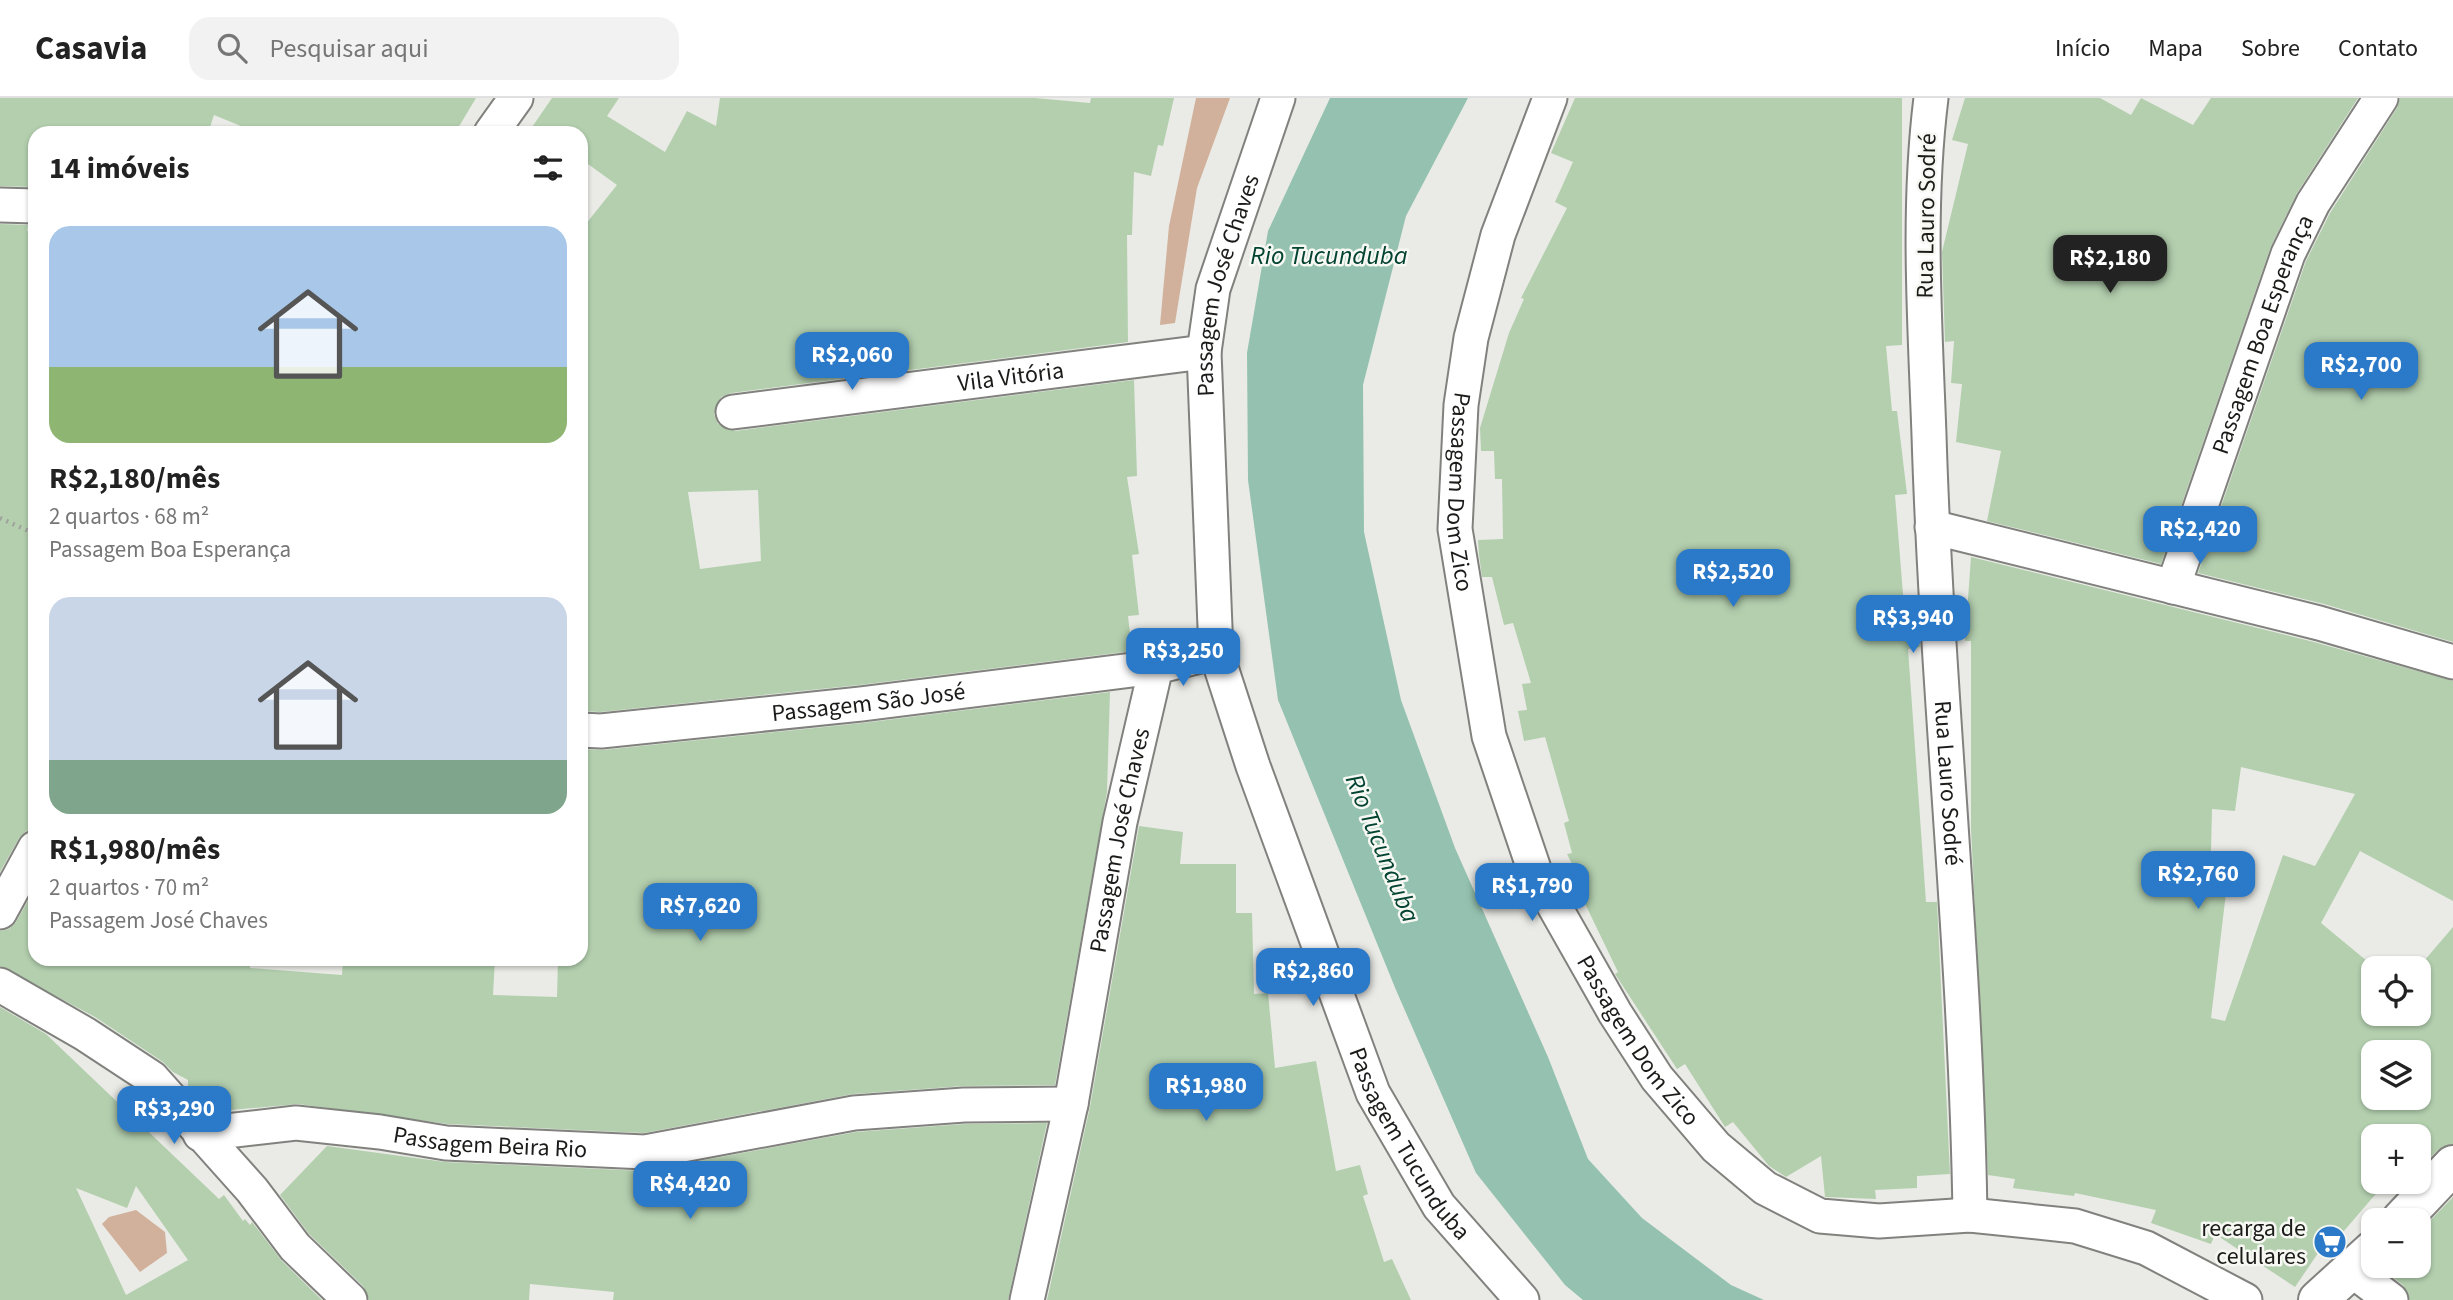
<!DOCTYPE html>
<html lang="pt">
<meta charset="utf-8">
<style>
:root{--surface:#fff;--page:#f2f2f2;--text:#222;--muted:#767676;--line:#e0e0e0;--accent:#2b79c9}
body{margin:0;font-family:"Source Sans 3",sans-serif;background:var(--page);color:var(--text);height:100vh;display:flex;flex-direction:column;font-size:26px;white-space:nowrap}
*{box-sizing:border-box;margin:0}
p{font-size:23px;color:var(--muted)}
.icon{flex:none;width:38px;height:38px;fill:none;stroke:currentColor;stroke-width:2;stroke-linecap:round;stroke-linejoin:round}
.map{position:relative;flex:1;overflow:hidden}
.details{position:absolute;left:28px;top:28px;width:560px;height:840px;display:flex;flex-direction:column;background:var(--surface);border-radius:21px;box-shadow:0 2px 5px #0004}
.details>*{flex:none}
.tools{position:absolute;left:2361px;top:858px;display:grid;gap:14px}
.tools a{display:grid;place-items:center;width:70px;height:70px;border-radius:14px;background:var(--surface);box-shadow:0 2px 5px #0004;font-size:35px}
.price{position:absolute;translate:-50% -60px;padding:0 16px;border-radius:14px;background:var(--accent);color:#fff;font-size:23px;line-height:46px;filter:drop-shadow(0 2px 4px #0008)}
.price::after{content:'';position:absolute;left:50%;top:42px;width:21px;height:16px;margin-left:-10px;background:inherit;clip-path:polygon(0 0,100% 0,50% 100%)}
.price.on{background:#222;color:#fff}
ul{padding:0;list-style:none}
li{display:grid;align-content:center;gap:14px;height:371px;padding:0 21px}
li span{display:grid;place-items:center;height:217px;border-radius:21px;color:#555}
li>.icon{margin-inline-start:auto}
span .icon{width:126px;height:126px;fill:#fffc;stroke-width:1}
li b{font-size:30px}
h2{display:flex;justify-content:space-between;align-items:center;height:84px;padding:0 21px;font-size:30px}
header{display:flex;align-items:center;gap:42px;box-sizing:border-box;height:98px;padding:0 35px;background:var(--surface);border-bottom:2px solid var(--line)}
header strong{font-size:33px}
nav{display:flex;gap:38px;margin-inline-start:auto;font-size:24px}
.search{width:490px;height:63px;background:var(--page);display:flex;align-items:center;gap:18px;box-sizing:border-box;padding:0 24px;border-radius:21px;color:var(--muted);font-size:26px}
.map>svg:first-child{display:block}
.green{fill:#d1b19b}
.water{fill:#95c2b0}
.building{fill:#b3cfae;fill-rule:evenodd}
.lines{fill:none;stroke-linecap:round;stroke-linejoin:round}
.minor-casing{stroke:#81827e;stroke-width:37}
.tertiary-casing{stroke:#81827e;stroke-width:42}
.path{stroke:#a1a29e;stroke-width:4.5;stroke-dasharray:2 5;stroke-linecap:butt}
.minor{stroke:#fff;stroke-width:33}
.tertiary{stroke:#fff;stroke-width:38}
.labels{text-anchor:middle;stroke-width:5;stroke-linejoin:round;paint-order:stroke}
.street-label{font-size:24px;fill:#1b1c1a;stroke:#f7f8f3}
.poi-label{font-size:24px;fill:#1b1c1a;stroke:#f7f8f3;text-anchor:end}
.water-label{font-size:26px;font-style:italic;fill:#024331;stroke:#f7f8f3}
</style>
<header>
<strong>Casavia</strong>
<div class="search"><svg class="icon" aria-label="search" viewBox="0 0 24 24"><circle cx="10" cy="10" r="6"/><path d="M15 15l6 6"/></svg>Pesquisar aqui</div>
<nav><a>Início</a><a>Mapa</a><a>Sobre</a><a>Contato</a></nav>
</header>
<div class="map">
<svg width="2453" height="1202" viewBox="0 0 2453 1202">
<rect width="100%" height="100%" fill="#eaebe6"/>
<g class="green">
<polygon points="1196,0 1230,0 1197,90 1175,225 1160,227 1169,128"/>
<polygon points="136,1112 165,1134 167,1155 140,1174 102,1126 109,1119"/>
</g>
<polygon class="water" points="1330,0 1468,0 1406,118 1363,287 1364,434 1401,602 1455,750 1548,959 1588,1061 1642,1120 1731,1187 1764,1202 1583,1202 1565,1187 1476,1075 1396,892 1278,602 1248,382 1247,255 1268,133"/>
<g class="building">
<polygon points="0,0 476,0 455,35 258,35 214,17 208,35 35,35 35,89 0,88"/>
<path d="M552,0h67l-12,18 58,36 22,-41 29,15 4,-28h315l55,5 1,-5h83l-11,48 -5,-1 -7,31 -17,-4 -2,63h-5l1,107 -397,51 -10,4 -7,17 4,10 17,7 399,-51 3,96 -10,1 12,77 -7,1 7,60 -11,1 4,35 -273,34 -259,27 -19,-1v-481l36,-45 -36,-26v-26h-53zM758,392l3,71 -61,8 -12,-77z"/>
<polygon points="1575,0 1902,0 1902,247 1886,248 1892,313 1897,313 1907,396 1895,397 1905,521 1918,521 1920,549 1908,551 1926,804 1937,804 1950,1076 1917,1078 1917,1090 1875,1092 1876,1101 1825,1099 1821,1058 1786,1079 1769,1068 1733,1024 1725,1029 1685,966 1677,971 1615,876 1618,874 1575,785 1580,782 1567,756 1572,755 1564,725 1569,723 1545,639 1524,643 1518,613 1527,612 1522,586 1531,585 1513,525 1504,527 1492,479 1482,479 1479,457 1478,442 1503,441 1502,381 1495,381 1494,353 1481,353 1480,330 1509,235 1524,201 1521,200 1567,110 1555,104 1573,64 1551,55"/>
<polygon points="1965,0 2100,0 2131,17 2141,0 2193,27 2211,0 2358,0 2297,95 2271,148 2161,466 1987,423 2001,353 1956,344 1962,286 1951,285 1954,243 1945,244 1942,154 1968,46 1952,42"/>
<polygon points="2400,0 2453,0 2453,544 2324,506 2198,475 2306,163 2330,115 2397,10"/>
<polygon points="0,126 28,127 27,133 35,133 35,731 26,733 19,740 0,774"/>
<path d="M1971,459l343,85 139,39v220l-93,-50 -39,72 52,43v54l6,-7h39v-45l35,-41v217l-15,6 -20,20v-34h-45v45h14l-50,58 -6,-5 -36,53 -80,-53 -4,10 -60,-21 5,-13 -81,-17 -1,3 -61,-8 2,-9 -27,-4 -17,-346v-188h-6zM2241,669l114,27 -40,72 -32,-11 -58,166 -14,-3 15,-125 -16,-1 2,-83 23,2zM2373,954h45v45h-45z"/>
<polygon points="1110,594 1107,694 1055,987 963,988 853,996 644,1035 448,1026 298,1006 208,1014 188,992 188,982 173,974 163,964 95,919 0,868 0,833 9,831 16,824 35,790 35,861 250,861 250,870 342,877 343,861 495,861 493,897 557,899 558,861 581,861 581,651 603,652 863,625"/>
<polygon points="1139,728 1183,734 1180,766 1236,766 1236,815 1252,815 1254,896 1268,895 1275,970 1316,963 1336,1073 1360,1067 1368,1096 1363,1098 1384,1164 1392,1161 1411,1202 1047,1202 1090,1009"/>
<path d="M0,909l46,27 173,165 5,-4 19,26 2,-2 5,6 2,-3 30,39 40,39h-322zM136,1088l52,74 -62,35 -50,-107 51,20z"/>
<polygon points="1047,1025 1008,1202 613,1202 614,1194 530,1186 529,1202 369,1202 363,1188 309,1136 280,1097 327,1048 445,1064 644,1073 856,1034 965,1026"/>
<polygon points="2453,1099 2453,1202 2410,1202 2403,1187 2383,1172 2388,1167 2418,1167 2418,1135"/>
</g>
<g class="lines">
<defs>
<g id="minor">
<path id="s1" d="M1550,0l-52,137 -27,103 -10,67 -6,124 34,207 46,136 80,141 42,65 59,69 49,41 55,28 59,5 91,-6 105,11 71,22 99,52"/>
<path id="s2" d="M1931,0c-14,112 -6,225 -2,337 8,260 37,519 41,780"/>
<polyline points="491,35 516,0"/>
<polyline points="0,107 35,108"/>
<path id="s3" d="M733,314l471,-60"/>
<polyline points="1932,429 2319,525 2453,564"/>
<path id="s4" d="M2173,489l115,-333 25,-51 68,-105"/>
<path id="s5" d="M1216,554l37,114 120,327 66,113 83,94"/>
<path id="s6" d="M581,632l20,1 260,-27 295,-37"/>
<polyline points="0,814 35,750"/>
<polyline points="0,887 85,936 152,980 252,1092 295,1149 350,1202"/>
<path id="s7" d="M200,1036l96,-11 84,9 66,11 199,9 209,-39 110,-8 107,-1"/>
<polyline points="2353,1173 2391,1202"/>
<path id="s8" d="M1027,1202l44,-196 49,-282 36,-155 60,-15 -12,-300 9,-63 65,-191"/>
</g>
<g id="tertiary">
<polyline points="2401,1122 2453,1067"/>
<polyline points="2318,1202 2373,1152"/>
</g>
</defs>
<use href="#minor" class="minor-casing"/>
<use href="#tertiary" class="tertiary-casing"/>
<polyline class="path" points="0,420 35,436"/>
<use href="#minor" class="minor"/>
<use href="#tertiary" class="tertiary"/>
</g>
<defs>
<symbol id="supermarket-disc" viewBox="-11 -11 22 22"><circle r="9.5" fill="#2b79c9" stroke="#f7f8f3"/><path d="M-6-5.5h2.5l.6 2H6L4.5 2H-2.5L-4.4-4H-6ZM-1.5 3.2a1.3 1.3 0 1 0 .1 0ZM3 3.2a1.3 1.3 0 1 0 .1 0Z" fill="#fff"/></symbol>
</defs>
<g fill-rule="evenodd">
<use href="#supermarket-disc" x="2311" y="1125" width="38" height="38"/>
</g>
<g class="labels">
<g class="street-label">
<text transform="translate(1926 118) rotate(-89)" y="8">Rua Lauro Sodré</text>
<text dy="8" stroke="none"><textPath href="#s8" startOffset="1078">Passagem José Chaves</textPath></text>
<text dy="8" stroke="none"><textPath href="#s4" startOffset="268">Passagem Boa Esperança</textPath></text>
<text dy="8" stroke="none"><textPath href="#s3" startOffset="280">Vila Vitória</textPath></text>
<text dy="8" stroke="none"><textPath href="#s1" startOffset="408">Passagem Dom Zico</textPath></text>
<text dy="8" stroke="none"><textPath href="#s6" startOffset="289">Passagem São José</textPath></text>
<text dy="8" stroke="none"><textPath href="#s2" startOffset="686">Rua Lauro Sodré</textPath></text>
<text dy="8" stroke="none"><textPath href="#s8" startOffset="469">Passagem José Chaves</textPath></text>
<text dy="8" stroke="none"><textPath href="#s1" startOffset="996">Passagem Dom Zico</textPath></text>
<text dy="8" stroke="none"><textPath href="#s7" startOffset="292">Passagem Beira Rio</textPath></text>
<text dy="8" stroke="none"><textPath href="#s5" startOffset="530">Passagem Tucunduba</textPath></text>
</g>
<g class="poi-label">
<text x="2306" y="1138">recarga de<tspan x="2306" dy="28">celulares</tspan></text>
</g>
<g class="water-label">
<text x="1329" y="166">Rio Tucunduba</text>
<text transform="translate(1383 750) rotate(68)" y="9">Rio Tucunduba</text>
</g>
</g>
</svg>
<div class="tools">
<a><svg class="icon" aria-label="locate" viewBox="0 0 24 24"><circle cx="12" cy="12" r="6"/><path d="M12 2v4M12 18v4M2 12h4M18 12h4"/></svg></a>
<a><svg class="icon" aria-label="layers" viewBox="0 0 24 24"><path d="M12 4l9 5-9 5-9-5zM3 14l9 5 9-5"/></svg></a>
<a>+</a>
<a>−</a>
</div>
<b class="price on" style="left:2110px;top:197px">R$2,180</b>
<b class="price" style="left:852px;top:294px">R$2,060</b>
<b class="price" style="left:2361px;top:304px">R$2,700</b>
<b class="price" style="left:2200px;top:468px">R$2,420</b>
<b class="price" style="left:1733px;top:511px">R$2,520</b>
<b class="price" style="left:1913px;top:557px">R$3,940</b>
<b class="price" style="left:1183px;top:590px">R$3,250</b>
<b class="price" style="left:2198px;top:813px">R$2,760</b>
<b class="price" style="left:1532px;top:825px">R$1,790</b>
<b class="price" style="left:700px;top:845px">R$7,620</b>
<b class="price" style="left:1313px;top:910px">R$2,860</b>
<b class="price" style="left:1206px;top:1025px">R$1,980</b>
<b class="price" style="left:174px;top:1048px">R$3,290</b>
<b class="price" style="left:690px;top:1123px">R$4,420</b>
<section class="details">
<h2>14 imóveis<svg class="icon" aria-label="filters" viewBox="0 0 24 24"><path d="M4 7h16M4 17h16"/><circle cx="9" cy="7" r="2"/><circle cx="15" cy="17" r="2"/></svg></h2>
<ul>
<li><span style="background:linear-gradient(#a9c7e8 65%,#8fb573 0)"><svg class="icon" aria-label="home" viewBox="0 0 24 24"><path d="M3 11l9-7 9 7M6 9v11h12V9"/></svg></span><div><b>R$2,180/mês</b><p>2 quartos · 68 m²</p><p>Passagem Boa Esperança</p></div></li>
<li><span style="background:linear-gradient(#c9d6e8 75%,#7fa58c 0)"><svg class="icon" aria-label="home" viewBox="0 0 24 24"><path d="M3 11l9-7 9 7M6 9v11h12V9"/></svg></span><div><b>R$1,980/mês</b><p>2 quartos · 70 m²</p><p>Passagem José Chaves</p></div></li>
</ul>
</section>
</div>
